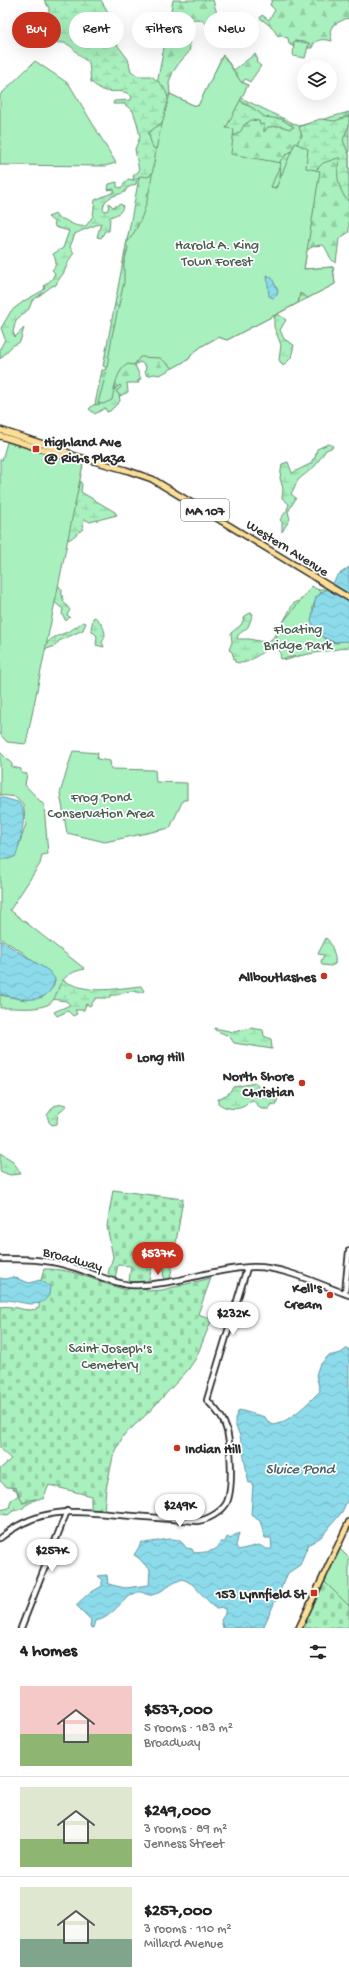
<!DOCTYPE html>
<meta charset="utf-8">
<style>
:root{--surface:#fff;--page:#f6f6f6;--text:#222;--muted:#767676;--line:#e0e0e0;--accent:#c8321e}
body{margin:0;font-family:"Gochi Hand",sans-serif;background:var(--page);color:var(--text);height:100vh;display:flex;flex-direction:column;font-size:15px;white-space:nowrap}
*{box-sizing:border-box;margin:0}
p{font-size:13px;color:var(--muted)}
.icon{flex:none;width:22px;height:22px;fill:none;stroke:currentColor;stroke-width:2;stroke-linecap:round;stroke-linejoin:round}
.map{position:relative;height:1628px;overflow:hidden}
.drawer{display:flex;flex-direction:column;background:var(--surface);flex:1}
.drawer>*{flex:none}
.top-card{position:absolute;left:12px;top:12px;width:325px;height:36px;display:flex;gap:8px}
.controls{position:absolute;left:297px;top:60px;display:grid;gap:8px}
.controls a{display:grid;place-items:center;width:40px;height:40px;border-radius:50%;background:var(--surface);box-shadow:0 4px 16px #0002;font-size:20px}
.price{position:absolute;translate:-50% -34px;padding:0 9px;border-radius:14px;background:#fff;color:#222;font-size:13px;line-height:26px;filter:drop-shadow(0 1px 2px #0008)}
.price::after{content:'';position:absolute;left:50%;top:24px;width:12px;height:9px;margin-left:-6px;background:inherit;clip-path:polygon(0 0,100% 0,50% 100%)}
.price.on{background:var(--accent);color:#fff}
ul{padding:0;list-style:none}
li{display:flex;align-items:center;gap:12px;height:100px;padding:0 20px}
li+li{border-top:1px solid var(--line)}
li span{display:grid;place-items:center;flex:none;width:112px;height:80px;border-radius:0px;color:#555}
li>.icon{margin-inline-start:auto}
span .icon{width:48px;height:48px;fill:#fffc;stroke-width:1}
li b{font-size:17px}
h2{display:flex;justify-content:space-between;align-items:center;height:48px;padding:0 20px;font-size:17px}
.chip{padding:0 14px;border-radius:18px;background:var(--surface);box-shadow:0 4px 16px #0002;font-size:14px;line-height:36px}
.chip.on{background:var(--accent);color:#fff}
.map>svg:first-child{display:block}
.forest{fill:url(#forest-firs);stroke:#6a8e74}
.wetland{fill:url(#wetland-marsh);stroke:#6a8e74}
.cemetery{fill:url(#cemetery-stones);stroke:#6a8e74}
.green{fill:#a8f0bd;stroke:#6a8e74}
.water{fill:url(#water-waves);stroke:#65959e}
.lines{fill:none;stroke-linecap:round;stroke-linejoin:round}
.secondary-casing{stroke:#2b2b2b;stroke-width:8}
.primary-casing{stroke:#2b2b2b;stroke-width:8}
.secondary{stroke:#fff;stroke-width:4.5}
.primary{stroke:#fcde96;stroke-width:5}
.poi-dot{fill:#c8321e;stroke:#fff;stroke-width:1.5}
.labels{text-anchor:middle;stroke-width:3.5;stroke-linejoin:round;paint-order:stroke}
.shield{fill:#fff;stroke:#6b6b6b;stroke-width:1}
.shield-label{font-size:13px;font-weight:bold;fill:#2b2b2b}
.park-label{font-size:14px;fill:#4a5c50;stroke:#fff}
.poi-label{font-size:14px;font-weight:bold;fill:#2b2b2b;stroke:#fff;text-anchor:end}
.street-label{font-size:14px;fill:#2b2b2b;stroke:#fff}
.water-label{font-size:15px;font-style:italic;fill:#486065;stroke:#fff}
</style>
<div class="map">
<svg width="349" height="1628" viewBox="0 0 349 1628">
<defs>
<pattern id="forest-firs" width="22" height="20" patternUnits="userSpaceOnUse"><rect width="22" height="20" fill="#a8f0bd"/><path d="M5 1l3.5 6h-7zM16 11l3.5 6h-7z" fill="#91cea3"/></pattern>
<pattern id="wetland-marsh" width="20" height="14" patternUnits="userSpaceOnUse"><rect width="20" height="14" fill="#a8f0bd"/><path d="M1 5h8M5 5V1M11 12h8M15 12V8" fill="none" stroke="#91cea3"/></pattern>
<pattern id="cemetery-stones" width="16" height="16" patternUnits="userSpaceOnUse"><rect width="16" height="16" fill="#a8f0bd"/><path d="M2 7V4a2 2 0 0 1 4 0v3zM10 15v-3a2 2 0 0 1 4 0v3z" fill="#91cea3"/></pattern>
<pattern id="water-waves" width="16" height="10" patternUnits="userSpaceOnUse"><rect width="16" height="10" fill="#8cdbeb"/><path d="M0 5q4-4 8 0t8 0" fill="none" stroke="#79bcca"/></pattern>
</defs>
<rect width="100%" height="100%" fill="#fff"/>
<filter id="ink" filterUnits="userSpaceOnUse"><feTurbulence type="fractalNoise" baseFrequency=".025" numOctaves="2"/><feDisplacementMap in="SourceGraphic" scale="8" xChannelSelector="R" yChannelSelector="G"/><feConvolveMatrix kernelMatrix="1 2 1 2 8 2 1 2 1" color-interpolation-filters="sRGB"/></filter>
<g filter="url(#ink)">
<g class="forest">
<path d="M173,0h40l4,14 -3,7 1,5 5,11 -1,2 -4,-2c-3,-9 -14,-23 -25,-16l-3,11 3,14 -1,6 -9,10 -7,10 -4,10 1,12 23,11 5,1 25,-51 11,15 21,-16 3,6 -2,2 5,4 -11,16 -4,-3 -4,3 6,3 -7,13 58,28 50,-14v120l-10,7 -3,24c-8,-4 -7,-12 -13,-18l-9,1 -7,4 -3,19 29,-2 2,17 -108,56 -9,-3 -16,9 -10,8 -3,5 -29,16 -6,-1 -7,2 -2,-4 1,-6 -6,-4 -5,3 6,14 -3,1 1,3h-12l1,9 -34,17 8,-39h3l1,-3 -3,-1z"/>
<path d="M272,0h77v20l-2,-2 -14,7 -3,6 2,10c-9,-2 -17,-3 -20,7h-4l1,-5 -14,-2 -1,6 -5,-3 -1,-6 -11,-3 -4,-7 -13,-10 2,-3 7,5 6,-10 -5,-5z"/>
</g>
<g class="wetland">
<path d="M44,0h57l8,14 -1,6 3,10 7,16 10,13 3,12 7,5h13c19,12 19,26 17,46l-8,2 -12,9 5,15 6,1 -6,23 -5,5 -8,-1 -3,3 -1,5 -9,4 -2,4c-9,4 -21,4 -22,17l2,2 3,-1 1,-7 4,4 8,-3 2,2c-1,7 -7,9 -13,11l-1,14h-4l-4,7 -4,-1 4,-14c-9,4 -17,6 -26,11l-5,13 4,6c-6,7 -7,14 -11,21 -3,4 -5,6 -7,11l-4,1 -20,15 -3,8 -13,11 -3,12 2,5 9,-9 -4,14 -8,4 -12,13v-10l5,-10 -4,-11 10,-17 13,-10 18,-10 3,-3 -1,-2 8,-7 3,-6 -3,-3c6,-6 4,-10 1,-16l10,-6 6,-17 -14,-4 -1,-5 -6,-5 8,-3 1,4c11,0 14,10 29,8l7,-10 2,-16 19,-8v-3l-6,1 1,-6 8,-2v5l4,1 7,-9 6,1 -1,-4 6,-5 -4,-22 5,-12 -3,-14 -4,-12 -9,-7h-11l1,-3 17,-1 1,-3c-8,-9 -17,-4 -27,-6 -4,-1 -10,-6 -14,-9l-2,-19c-2,-3 -5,-3 -8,-6 -7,-8 -14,-18 -27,-13l-6,-5 1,-31z"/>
<polygon points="213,96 242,101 244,104 253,108 265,117 281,119 294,127 290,129 280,126 268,127 264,132 264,124 260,125 259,121 251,120 244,125 241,131 229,139"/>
<path d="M349,116v9l-6,15 6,15v47c-11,-11 -14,-29 -9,-44h-2l-15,5 -7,7 -72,43 37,-31 -1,-21 6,-6 11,-8 1,-6 4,-5 -3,-9 21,-8 15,2z"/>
<polygon points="278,314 286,320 280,330 284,339 294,345 291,358 283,366 279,360 281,345 274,327 274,317"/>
<polygon points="120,385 121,387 116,392 119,394 120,401 110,411 107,412 105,408 95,414 89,409 93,405 100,404 105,397"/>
<polygon points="328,444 332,445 333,447 326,450 315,466 298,480 291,494 296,498 288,512 290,519 282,532 282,522 280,520 287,510 289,504 282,498 283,489 280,478 282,464 288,462 292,473 312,463 312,460 315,458 317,449"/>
<polygon points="79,480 82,484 81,492 115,512 117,515 90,522 84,519 83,529 69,540 67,536"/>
<path d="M58,585l4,5c-1,9 3,14 8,20l-3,5 3,2 -4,4 -4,-7 1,-5 -9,-7z"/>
<path d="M319,589h7l-10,8 -1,15 -3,6c7,11 13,27 29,24l-54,18 -3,-1 -2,-15c-18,0 -30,24 -47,18l-3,-10 -3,-2 3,-8 -1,-9 10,-8 4,-9 5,-3 3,1 -5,13 -10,8 -1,4h12l15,3 7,-2 10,-14 12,-22z"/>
<path d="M95,617c7,6 14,17 7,25l2,5 -8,-2 1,-9 -6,-6 2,-12z"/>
<path d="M83,622l3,1 -3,7 -24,11 -4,5 -11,4c4,-14 14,-13 25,-19 5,-2 9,-6 14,-9z"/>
<path d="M326,938c5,3 11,21 9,26l-4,2 -9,-1 -1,-4 3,-6 -6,-1z"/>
<path d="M62,980c29,15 49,9 79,6l3,5c-5,3 -8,0 -13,0 -8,1 -12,5 -20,4l-2,3h-13l-6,8 -4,-2 -2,6h-9l2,4 -4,2 -5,-5 -11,5 -3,-4 16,-7 -4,-4 -15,-2z"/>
<polygon points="214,1028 234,1032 251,1028 263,1030 264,1036 271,1039 272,1049 234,1043 229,1036 215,1030"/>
<path d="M256,1083l4,8h9l8,-2 -4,6 5,2 -2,9 -4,-2 -3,5h-8l-8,-9c-4,1 -4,2 -7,5 -8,6 -21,4 -28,-2v-4l10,-5 5,-7z"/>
<path d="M62,1104l5,1c-8,7 -10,9 -10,19l-5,1 -3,-3 -2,-7 7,-9z"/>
<polygon points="0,1153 13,1161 21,1174 10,1175 0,1171"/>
<polygon points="11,1459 37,1499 26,1505 22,1509 13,1511 8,1515 0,1514 0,1510 9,1508 11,1500 18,1496 17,1491 11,1487 0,1470"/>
</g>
<g class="cemetery">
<path d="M113,1190l70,9 -13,81 -6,2 -1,-14 -11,-1 -6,24 16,-1 49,-12 -13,36 14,5 -16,39 -8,12 -40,43 -25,23 -10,21 -7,32 -2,22 -13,-1v-14l-42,-11 -6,14h-9l-11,4 -7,-15 -9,-1 -7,-6v-12l11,-10 -11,-10v-142c13,-3 27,7 39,1v-20l5,-19c32,-1 54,15 84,21l3,-24 -13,-1 -3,13 -4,-1 -3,-4 5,-16 -6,-31z"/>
<polygon points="324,1581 349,1606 349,1628 302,1628"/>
</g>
<g class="green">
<polygon points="294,41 309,43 305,58 293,56"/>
<path d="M223,55l18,27 7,3 -22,43 8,1 -3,25 50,9 -10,24 5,1 19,-45 13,6 -2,19 14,3 -16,98 29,-2 2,17 -27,14 -8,-5 -2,10 -71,37 -9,-3 -16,9 -10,8 -3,5 -16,9 -13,-10 -20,-1 -6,8 -6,-1c-11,5 -14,25 -16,36l-9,4 -5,-1 8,-29 6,-38 12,-54v-19l4,-15 -2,-4c24,-30 24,-62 31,-99 4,-17 8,-34 13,-51l23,11 5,1z"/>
<polygon points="35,61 69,84 116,163 105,166 0,165 0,95"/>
<polygon points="7,442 83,465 26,744 7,742 0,734 0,459 2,460"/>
<path d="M312,586l9,6c-2,4 -6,9 -8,14 -2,10 8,29 15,36l9,1 12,-6v10l-68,12 -5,-28z"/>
<polygon points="73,751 98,753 97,759 110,761 111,769 155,770 156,782 187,783 187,800 183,800 170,828 105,842 67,833 60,793"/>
<path d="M0,752l12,12v3l9,2v4l6,1 -2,11 19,20 4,49 -6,1 -2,9 -30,46 75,59c-34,6 -23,30 -38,36 -15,6 -32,2 -47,3v-13l26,5 11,-3h6l10,-10 2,-7 -33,-28 -22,-14v-79l16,-5 10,-30 -3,-20 -7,-7 -16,-2z"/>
<polygon points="340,1549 349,1558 349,1606 324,1581"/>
</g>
<g class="water">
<polygon points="267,275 272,278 278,291 277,295 273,298 269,296"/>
<polygon points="349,567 349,641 333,642 319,635 311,621 316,597 332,585 337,576"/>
<path d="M0,797l18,5c12,10 1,41 -2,54l-7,3h-9z"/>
<path d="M0,940l49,31 6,8c-1,3 -1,6 -3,9 -10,18 -37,10 -52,6z"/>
<path d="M13,1277l16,6 11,-3 10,6 -1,9c-11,18 -32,3 -49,5v-22l5,1z"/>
<path d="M346,1349h3v148l-7,15 -21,25 -13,8 -8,20 -12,8 -25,55h-40l-2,-8 4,-6v-6l-9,1 -24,-25 -9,-5c-11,3 -20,13 -31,16 -5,1 -10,-4 -14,-3 -17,5 -25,27 -43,29l-2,7 -3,-1 1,-7 -15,-15 12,-11 14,-8v-6l-5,-4 10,-1 1,9 17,4 24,-3 1,-16c-7,-4 -9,-11 -16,-14l8,-13c15,3 35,-12 44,6l6,1 2,4c8,-1 19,0 25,-7l1,-4h5l2,-5 4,2 2,-3 6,-3 -3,13 2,4 21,-5 8,4h5l-1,-11h-6l-5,-17 -9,-6 2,-32h-4l-1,-4 -8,-43 -5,-12v-6l4,-8 26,7 4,6 5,2c17,-4 34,-22 46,-34l-4,-16 3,-9 9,-10 13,-3z"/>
</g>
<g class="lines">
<defs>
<g id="secondary">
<path d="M0,1259c24,0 46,0 69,7 20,5 41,17 61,19 43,2 81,-17 123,-18 30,-1 67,18 96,28"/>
<polyline points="345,1293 349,1251"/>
<path d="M0,1538c39,-32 74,-27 120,-23 26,2 51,4 77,6 10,-1 23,-8 29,-17 8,-14 5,-64 -1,-79 -3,-10 -12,-18 -18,-25l40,-132"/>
<polyline points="21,1628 67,1511"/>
</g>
<g id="primary">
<polyline points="0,430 65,451 72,455 126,470 152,479 349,598"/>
<polyline points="0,436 64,456 72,455"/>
<polyline points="299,1628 349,1522"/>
</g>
</defs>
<use href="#secondary" class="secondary-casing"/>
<use href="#primary" class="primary-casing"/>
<use href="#secondary" class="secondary"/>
<use href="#primary" class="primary"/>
</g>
</g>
<g class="poi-dot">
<rect x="32" y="445" width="8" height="8" rx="2"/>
<circle cx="324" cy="976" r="4"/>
<circle cx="129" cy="1056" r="4"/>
<circle cx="302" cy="1083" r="4"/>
<circle cx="330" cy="1295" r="4"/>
<circle cx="177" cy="1448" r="4"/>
<rect x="310" y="1589" width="8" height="8" rx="2"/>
</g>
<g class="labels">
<rect class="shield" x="181" y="499" width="48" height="22" rx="3"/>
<g class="shield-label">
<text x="205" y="515">MA 107</text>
</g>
<g class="park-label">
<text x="217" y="249">Harold A. King<tspan x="217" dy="16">Town Forest</tspan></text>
<text x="298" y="633">Floating<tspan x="298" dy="16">Bridge Park</tspan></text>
<text x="101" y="801">Frog Pond<tspan x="101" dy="16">Conservation Area</tspan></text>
<text x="110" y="1352">Saint Joseph's<tspan x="110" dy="16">Cemetery</tspan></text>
</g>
<g class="poi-label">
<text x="44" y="446" text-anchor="start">Highland Ave<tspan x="44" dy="16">@ Richs Plaza</tspan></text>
<text x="316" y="981">Allboutlashes</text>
<text x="137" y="1061" text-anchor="start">Long Hill</text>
<text x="294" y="1080">North Shore<tspan x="294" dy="16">Christian</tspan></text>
<text x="322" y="1292">Kell's<tspan x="322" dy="16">Cream</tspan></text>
<text x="185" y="1453" text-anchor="start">Indian Hill</text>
<text x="306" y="1598">153 Lynnfield St</text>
</g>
<g class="street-label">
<text transform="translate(288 547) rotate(32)" y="5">Western Avenue</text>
<text transform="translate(73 1258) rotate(15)" y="5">Broadway</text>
</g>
<g class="water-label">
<text x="300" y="1473">Sluice Pond</text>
</g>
</g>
</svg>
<div class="controls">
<a><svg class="icon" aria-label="layers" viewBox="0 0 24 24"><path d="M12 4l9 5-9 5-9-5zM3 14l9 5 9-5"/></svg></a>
</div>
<b class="price on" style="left:158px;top:1276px">$537K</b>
<b class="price" style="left:233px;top:1336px">$232K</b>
<b class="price" style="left:180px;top:1528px">$249K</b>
<b class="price" style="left:52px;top:1573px">$257K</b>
<div class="top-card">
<a class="chip on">Buy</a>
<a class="chip">Rent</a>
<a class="chip">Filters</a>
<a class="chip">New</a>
</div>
</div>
<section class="drawer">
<h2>4 homes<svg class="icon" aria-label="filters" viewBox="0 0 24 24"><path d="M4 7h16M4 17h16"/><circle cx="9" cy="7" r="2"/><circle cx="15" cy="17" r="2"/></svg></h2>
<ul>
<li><span style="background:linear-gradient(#f6c9c9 60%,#8fb573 0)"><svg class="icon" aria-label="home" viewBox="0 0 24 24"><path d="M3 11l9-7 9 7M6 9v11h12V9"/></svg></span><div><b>$537,000</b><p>5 rooms · 183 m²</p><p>Broadway</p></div></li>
<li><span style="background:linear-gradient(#dfe7d0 65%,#8fb573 0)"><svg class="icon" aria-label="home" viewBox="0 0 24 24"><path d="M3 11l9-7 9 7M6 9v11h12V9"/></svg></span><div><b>$249,000</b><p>3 rooms · 89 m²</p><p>Jenness Street</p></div></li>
<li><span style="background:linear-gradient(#dfe7d0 65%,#7fa58c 0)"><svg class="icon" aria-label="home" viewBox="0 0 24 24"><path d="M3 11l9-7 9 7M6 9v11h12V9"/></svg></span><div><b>$257,000</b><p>3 rooms · 110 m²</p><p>Millard Avenue</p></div></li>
</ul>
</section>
